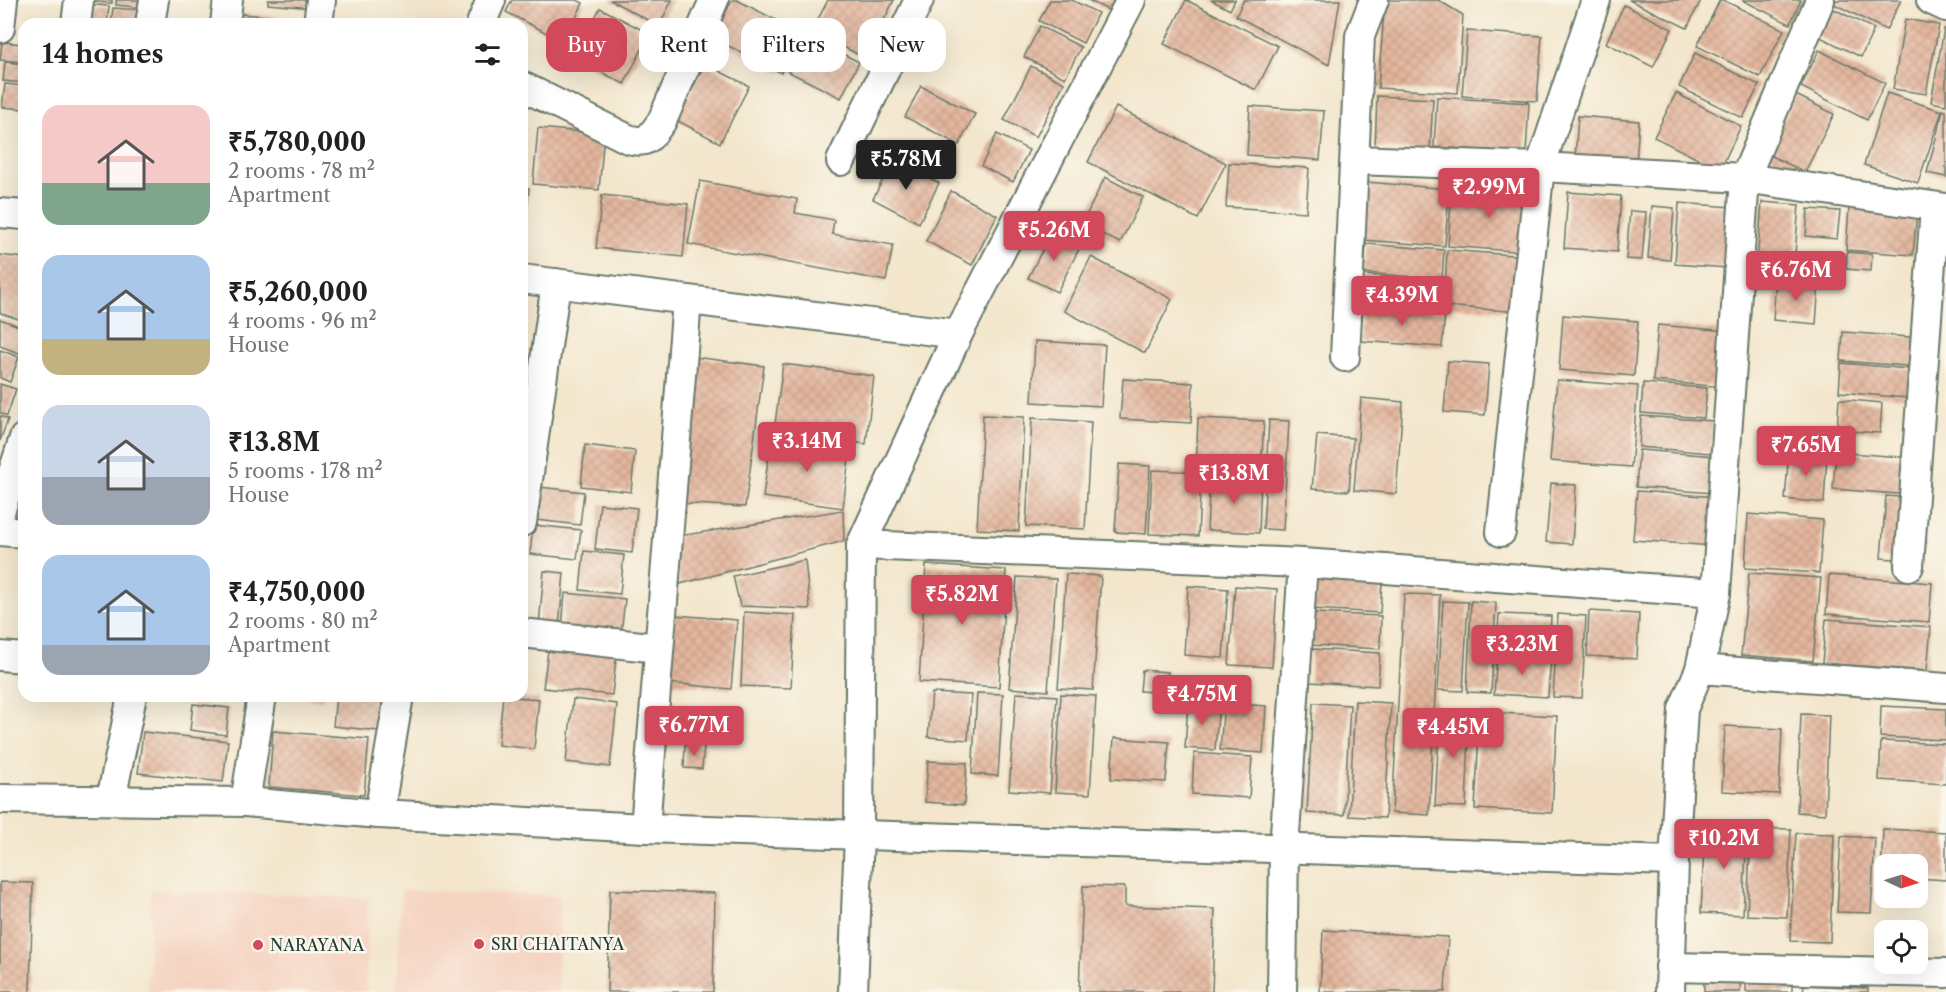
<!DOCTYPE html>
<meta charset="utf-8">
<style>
:root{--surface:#fff;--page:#f2f2f2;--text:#202124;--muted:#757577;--accent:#d1495b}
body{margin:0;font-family:"Libre Caslon Text",serif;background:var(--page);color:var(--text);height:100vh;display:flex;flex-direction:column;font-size:22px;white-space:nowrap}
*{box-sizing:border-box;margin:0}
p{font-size:20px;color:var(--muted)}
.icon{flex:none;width:33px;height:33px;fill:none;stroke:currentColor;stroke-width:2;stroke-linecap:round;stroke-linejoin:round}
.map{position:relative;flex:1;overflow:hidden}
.drawer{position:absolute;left:18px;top:18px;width:510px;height:684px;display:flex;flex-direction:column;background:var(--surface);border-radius:18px;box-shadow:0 6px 24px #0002}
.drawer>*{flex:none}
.guide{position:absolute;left:546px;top:18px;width:570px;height:54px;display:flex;gap:12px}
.needle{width:39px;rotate:94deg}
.buttons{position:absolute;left:1874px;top:854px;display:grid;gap:12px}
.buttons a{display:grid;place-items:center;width:54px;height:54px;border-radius:12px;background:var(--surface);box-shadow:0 6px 24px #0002;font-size:30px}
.price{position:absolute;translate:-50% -51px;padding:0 14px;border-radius:6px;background:var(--accent);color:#fff;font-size:20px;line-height:39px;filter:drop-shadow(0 2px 3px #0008)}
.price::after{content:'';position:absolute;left:50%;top:36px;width:18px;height:14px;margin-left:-9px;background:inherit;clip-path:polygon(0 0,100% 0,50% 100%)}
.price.selected{background:#222;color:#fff}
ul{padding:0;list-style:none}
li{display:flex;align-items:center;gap:18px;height:150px;padding:0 24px}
li span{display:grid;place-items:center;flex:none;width:168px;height:120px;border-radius:18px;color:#555}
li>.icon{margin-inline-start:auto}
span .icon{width:72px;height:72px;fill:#fffc;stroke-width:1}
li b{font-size:26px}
h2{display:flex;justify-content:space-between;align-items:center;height:72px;padding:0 24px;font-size:26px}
.pill{padding:0 21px;border-radius:18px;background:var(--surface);box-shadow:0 6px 24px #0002;font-size:21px;line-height:54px}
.pill.selected{background:var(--accent);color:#fff}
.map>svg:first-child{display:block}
.built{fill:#f5d3c1}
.building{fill:url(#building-cross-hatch)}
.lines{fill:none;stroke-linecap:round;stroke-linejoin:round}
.street-casing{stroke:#697869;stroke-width:32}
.street{stroke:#fff;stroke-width:28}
.poi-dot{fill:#d1495b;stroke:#fbf7ec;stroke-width:2}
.labels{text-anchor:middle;stroke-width:5;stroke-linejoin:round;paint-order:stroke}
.poi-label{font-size:16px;fill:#1f3d34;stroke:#fbf7ec;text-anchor:start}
</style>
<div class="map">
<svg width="1946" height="992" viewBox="0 0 1946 992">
<defs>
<pattern id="building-cross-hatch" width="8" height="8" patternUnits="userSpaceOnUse" patternTransform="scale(1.5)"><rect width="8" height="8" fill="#e4b69d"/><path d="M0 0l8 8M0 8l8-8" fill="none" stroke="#c39d88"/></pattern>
</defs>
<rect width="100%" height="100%" fill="#fbf7ec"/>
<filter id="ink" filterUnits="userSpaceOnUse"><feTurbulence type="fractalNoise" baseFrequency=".0167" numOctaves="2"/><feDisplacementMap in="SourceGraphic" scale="12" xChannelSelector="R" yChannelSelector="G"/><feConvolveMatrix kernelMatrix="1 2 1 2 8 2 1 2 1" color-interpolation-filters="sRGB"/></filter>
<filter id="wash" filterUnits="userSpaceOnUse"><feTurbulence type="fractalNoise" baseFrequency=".008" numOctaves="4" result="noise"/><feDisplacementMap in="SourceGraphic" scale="24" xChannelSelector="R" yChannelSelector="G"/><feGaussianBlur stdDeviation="1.35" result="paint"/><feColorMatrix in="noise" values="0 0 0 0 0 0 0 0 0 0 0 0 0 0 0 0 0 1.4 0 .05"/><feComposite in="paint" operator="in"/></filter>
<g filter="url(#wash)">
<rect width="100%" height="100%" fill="#f3e6cc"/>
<g class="built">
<polygon points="151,890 368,898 366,992 148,992"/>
<polygon points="402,890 560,896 558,992 395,992"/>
</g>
<g id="blocks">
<g class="building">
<polygon points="96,0 112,0 112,3 96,2"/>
<polygon points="116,0 144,0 144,8 116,5"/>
<polygon points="268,0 312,0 312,8 268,4"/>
<polygon points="512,0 577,0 583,3 564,42 506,12"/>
<polygon points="610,0 672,0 659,26"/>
<polygon points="732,0 737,0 801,33 781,73 713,38"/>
<polygon points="828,0 894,0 865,58 812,31"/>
<polygon points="1050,0 1072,0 1098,13 1083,43 1039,21"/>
<polygon points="1088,0 1114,0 1108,10"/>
<polygon points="1186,0 1278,46 1256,90 1164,44"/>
<polygon points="1211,0 1235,0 1230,10"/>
<polygon points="1244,0 1340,0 1329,65 1236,16"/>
<polygon points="1385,0 1438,0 1463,15 1458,93 1378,88"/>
<polygon points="1629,0 1701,0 1687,28"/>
<polygon points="1720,0 1723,0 1784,30 1760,77 1697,46"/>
<polygon points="1742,0 1801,0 1790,24"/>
<polygon points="1836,0 1901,0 1886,30 1834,4"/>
<polygon points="82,4 109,6 107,24 80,24"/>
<polygon points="1624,5 1672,29 1653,67 1606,43"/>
<polygon points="1830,7 1874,29 1861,57 1816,35"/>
<polygon points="113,8 141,10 140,24 111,24"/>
<polygon points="600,8 650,34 624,84 574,58"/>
<polygon points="228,13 304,19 303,24 227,24"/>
<polygon points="1905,19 1939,25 1926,94 1893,89"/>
<polygon points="1040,26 1081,47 1065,78 1024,57"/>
<polygon points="1944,29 1946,29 1946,105 1931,102"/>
<polygon points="1467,31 1542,36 1537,101 1462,96"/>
<polygon points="806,35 859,62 841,98 787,71"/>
<polygon points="2,42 24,44 24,62 0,60"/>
<polygon points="1819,50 1885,83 1867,120 1801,87"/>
<polygon points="1695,53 1759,85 1743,118 1679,87"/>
<polygon points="5,62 24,64 24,83 3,81"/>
<polygon points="705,64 749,86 720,143 676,120"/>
<polygon points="1031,66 1064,83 1036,137 1004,120"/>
<polygon points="5,84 24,86 24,109 2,107"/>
<polygon points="921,86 975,114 959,145 905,117"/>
<polygon points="1676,93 1741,126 1720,170 1654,137"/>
<polygon points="1887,93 1942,111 1918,183 1864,165"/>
<polygon points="1796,95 1834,114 1805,172 1767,154"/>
<polygon points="1377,96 1433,99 1430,150 1375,148"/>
<polygon points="1437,97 1529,103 1526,153 1434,147"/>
<polygon points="1250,106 1324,111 1320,160 1247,155"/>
<polygon points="1116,107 1226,163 1198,219 1088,162"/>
<polygon points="1943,110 1946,111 1946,177 1927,173"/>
<polygon points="1578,116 1639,121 1636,164 1575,159"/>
<polygon points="538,128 604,134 599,190 533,184"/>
<polygon points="997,134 1029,150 1013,182 981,166"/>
<polygon points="893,160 939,183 919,223 873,199"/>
<polygon points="1229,163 1309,168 1306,212 1226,207"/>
<polygon points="1105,177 1143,197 1120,243 1082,224"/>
<polygon points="700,181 797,199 795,213 834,220 832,234 893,245 886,281 688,244"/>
<polygon points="1366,182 1449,189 1445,246 1361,240"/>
<polygon points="1452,186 1530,193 1525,252 1448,246"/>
<polygon points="522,188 529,188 524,243 522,243"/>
<polygon points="951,191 997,215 972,265 926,241"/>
<polygon points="1568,192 1621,196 1617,252 1564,248"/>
<polygon points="602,195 688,204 683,257 596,248"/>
<polygon points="1762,202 1799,205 1794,266 1757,263"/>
<polygon points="1679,203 1731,207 1727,268 1675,264"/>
<polygon points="1652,206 1674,208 1670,260 1648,258"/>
<polygon points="1849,208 1917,213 1913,255 1846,250"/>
<polygon points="1808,209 1840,211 1837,239 1806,236"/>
<polygon points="1630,211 1646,212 1642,260 1626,259"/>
<polygon points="1052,231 1081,245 1057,292 1028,278"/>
<polygon points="1366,244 1444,250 1442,279 1364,273"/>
<polygon points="1447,250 1525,256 1520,312 1444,306"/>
<polygon points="1847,252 1872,254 1871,271 1846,269"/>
<polygon points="0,255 24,258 24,321 0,313"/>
<polygon points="1091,257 1172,299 1145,353 1064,311"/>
<polygon points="1363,275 1441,281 1439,308 1361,301"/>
<polygon points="1776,279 1819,283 1816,324 1773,320"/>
<polygon points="1363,307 1445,313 1442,347 1360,341"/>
<polygon points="1563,315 1638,321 1634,376 1559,370"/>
<polygon points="0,319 24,328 24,355 0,346"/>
<polygon points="1658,325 1728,331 1724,387 1653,381"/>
<polygon points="1843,332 1922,338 1919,367 1841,361"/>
<polygon points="1035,341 1105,345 1101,406 1032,402"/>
<polygon points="0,350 19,357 10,382 0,378"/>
<polygon points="694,357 764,366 745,507 676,503"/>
<polygon points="1448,361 1489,364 1485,415 1444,412"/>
<polygon points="1841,363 1921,370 1919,399 1839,392"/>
<polygon points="783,364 874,376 866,444 774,431"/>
<polygon points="522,373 538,374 534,416 522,415"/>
<polygon points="1123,379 1193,383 1191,423 1120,419"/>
<polygon points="1557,380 1638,386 1631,467 1550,461"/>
<polygon points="1643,383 1707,388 1704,418 1641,413"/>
<polygon points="0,384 16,389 7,416 0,413"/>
<polygon points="1361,398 1403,402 1396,494 1354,490"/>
<polygon points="1839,399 1882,403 1880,433 1837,430"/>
<polygon points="983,415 1024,417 1019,531 977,529"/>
<polygon points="0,416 8,419 0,441"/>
<polygon points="1641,416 1714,421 1711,453 1639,447"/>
<polygon points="1032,418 1091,422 1085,529 1026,526"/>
<polygon points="1198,418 1264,421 1261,472 1196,469"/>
<polygon points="1269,420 1289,421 1283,530 1263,529"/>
<polygon points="1317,435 1353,438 1349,491 1312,489"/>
<polygon points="771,439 850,449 843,508 763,497"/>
<polygon points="585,445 635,451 631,492 581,486"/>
<polygon points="1639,450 1716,456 1713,493 1636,487"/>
<polygon points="1789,451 1827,455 1824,503 1785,499"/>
<polygon points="1836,452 1914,458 1911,495 1833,489"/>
<polygon points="1119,464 1150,466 1146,534 1115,532"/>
<polygon points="1152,470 1201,472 1198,536 1149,534"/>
<polygon points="1210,477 1261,480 1259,533 1207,530"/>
<polygon points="1551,483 1576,485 1572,544 1546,542"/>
<polygon points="539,487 584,492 580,525 536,520"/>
<polygon points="1637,491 1717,497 1713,546 1633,540"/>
<polygon points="1886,496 1912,498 1907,560 1881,558"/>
<polygon points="600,504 637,508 632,553 595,549"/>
<polygon points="843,510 844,541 680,584 672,537"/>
<polygon points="1748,514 1823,520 1819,573 1745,568"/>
<polygon points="533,525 581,530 577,559 530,554"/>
<polygon points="584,551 624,555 620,594 580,590"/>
<polygon points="805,560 810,609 740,606 733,576"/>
<polygon points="926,565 1006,570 999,687 919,682"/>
<polygon points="544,571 564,573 559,627 539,625"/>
<polygon points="1749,573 1821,578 1813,661 1741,655"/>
<polygon points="1066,574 1101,576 1093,690 1058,688"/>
<polygon points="1829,575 1932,583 1929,622 1826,614"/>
<polygon points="1017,577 1056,579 1048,691 1009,688"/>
<polygon points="1315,579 1382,582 1380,613 1313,609"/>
<polygon points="1188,586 1228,589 1223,658 1184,655"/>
<polygon points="1235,586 1277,589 1272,667 1229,665"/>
<polygon points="565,593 625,599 621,634 562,628"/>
<polygon points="1404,594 1440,595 1429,815 1392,813"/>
<polygon points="1443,601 1468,602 1463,691 1438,690"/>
<polygon points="1471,601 1496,603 1491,693 1467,692"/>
<polygon points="1589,611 1639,614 1637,659 1587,656"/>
<polygon points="744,612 795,615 791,688 741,686"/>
<polygon points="1313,613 1381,616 1380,649 1311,645"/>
<polygon points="1499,614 1551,616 1549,653 1497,650"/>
<polygon points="1558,614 1586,616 1582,698 1553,697"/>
<polygon points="675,615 737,620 731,689 669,683"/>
<polygon points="1826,619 1931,627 1927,671 1822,663"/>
<polygon points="549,643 617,651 612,695 543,688"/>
<polygon points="1312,649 1380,653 1378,686 1310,682"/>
<polygon points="1497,654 1551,657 1548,697 1494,694"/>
<polygon points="1142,670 1168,672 1166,693 1140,691"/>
<polygon points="932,693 971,695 968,740 928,737"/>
<polygon points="977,693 1003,694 998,776 972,774"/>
<polygon points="1016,693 1057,696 1050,793 1009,790"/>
<polygon points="1061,694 1096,696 1090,794 1055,792"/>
<polygon points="184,696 227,696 227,702 184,698"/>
<polygon points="301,696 323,696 322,700 301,698"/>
<polygon points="336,696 383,696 379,731 333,726"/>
<polygon points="503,696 539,699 534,749 498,745"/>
<polygon points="573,699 617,704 610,767 566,762"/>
<polygon points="1355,701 1391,703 1385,818 1349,816"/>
<polygon points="1188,703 1219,704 1215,750 1185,748"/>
<polygon points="1224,703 1266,706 1263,753 1220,750"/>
<polygon points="1313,703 1350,705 1344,815 1307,813"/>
<polygon points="193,704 229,708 226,735 190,730"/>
<polygon points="1881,706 1946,709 1946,740 1880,737"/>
<polygon points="1440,710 1470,712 1466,807 1435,806"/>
<polygon points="1480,712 1557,716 1552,813 1475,809"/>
<polygon points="1801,714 1829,715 1825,814 1797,812"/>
<polygon points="1725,726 1782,729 1779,794 1722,791"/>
<polygon points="273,731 369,739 364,795 269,787"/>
<polygon points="143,732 228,741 223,782 138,773"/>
<polygon points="1114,738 1169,742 1166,782 1111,779"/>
<polygon points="1881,741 1946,744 1946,784 1879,780"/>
<polygon points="685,745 704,746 702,769 684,768"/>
<polygon points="1194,753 1252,757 1249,798 1192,794"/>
<polygon points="928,761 967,763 964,805 925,802"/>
<polygon points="1705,825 1747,827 1743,915 1701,913"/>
<polygon points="1751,828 1791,829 1787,917 1747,915"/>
<polygon points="1883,829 1946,832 1946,880 1917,878 1917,864 1884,864 1884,877 1881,876"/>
<polygon points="1796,833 1834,834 1830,942 1790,941"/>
<polygon points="1841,836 1875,838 1871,913 1837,912"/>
<polygon points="0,882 33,883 30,992 0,992"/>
<polygon points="1083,886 1125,887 1125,906 1215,909 1212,992 1079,992"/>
<polygon points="610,890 715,893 713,992 607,992"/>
<polygon points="1323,930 1448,937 1445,992 1320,992"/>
<polygon points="1704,974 1741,976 1740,992 1704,992"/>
<polygon points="1746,983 1792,985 1792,992 1746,992"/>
<polygon points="1804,985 1868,988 1868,992 1803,992"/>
</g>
</g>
</g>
<g filter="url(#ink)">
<use href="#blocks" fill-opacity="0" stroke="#697869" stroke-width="1.5"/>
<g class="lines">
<defs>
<g id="street">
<polyline points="1931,0 1946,7"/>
<polyline points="76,24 79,0"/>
<polyline points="150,24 154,0"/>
<polyline points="225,24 228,0"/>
<polyline points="318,24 321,0"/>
<polyline points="481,24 491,0"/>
<polyline points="0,28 3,0"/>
<path d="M522,86l106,53c20,6 23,-3 34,-18l52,-121"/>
<polyline points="1355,160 1540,167 1745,178 1946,208"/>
<polyline points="841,161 919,0"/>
<polyline points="0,213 24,215"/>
<polyline points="522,279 958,334"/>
<polyline points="1345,357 1360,36 1374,0"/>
<polyline points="0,512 24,438"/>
<polyline points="522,522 556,283"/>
<polyline points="0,531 24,533"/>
<polyline points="1501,532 1540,167 1596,0"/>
<polyline points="861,545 1303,563 1716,593"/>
<polyline points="1909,566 1935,207"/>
<polyline points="522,633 659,648"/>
<polyline points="0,656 24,658"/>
<polyline points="1700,669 1946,688"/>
<polyline points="0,799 245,802 379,814 645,828 1674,861"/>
<polyline points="111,800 132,696"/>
<polyline points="245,802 262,696"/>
<polyline points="379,814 399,696"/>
<polyline points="645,828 687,300"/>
<polyline points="1670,967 1946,973"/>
<polyline points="853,992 859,834 861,545 958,334 1131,0"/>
<polyline points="1282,992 1284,849 1303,563"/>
<polyline points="1670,992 1674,861 1683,709 1700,669 1716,593 1745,178 1820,0"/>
</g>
</defs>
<use href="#street" class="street-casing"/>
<use href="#street" class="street"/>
</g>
</g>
<g class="poi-dot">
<circle cx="479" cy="944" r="6"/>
<circle cx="258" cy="945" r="6"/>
</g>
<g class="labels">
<g class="poi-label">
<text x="491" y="950">SRI CHAITANYA</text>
<text x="270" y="951">NARAYANA</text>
</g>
</g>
</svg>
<div class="buttons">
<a><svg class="needle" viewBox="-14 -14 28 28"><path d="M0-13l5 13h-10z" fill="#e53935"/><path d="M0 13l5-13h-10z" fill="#757577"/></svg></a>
<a><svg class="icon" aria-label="locate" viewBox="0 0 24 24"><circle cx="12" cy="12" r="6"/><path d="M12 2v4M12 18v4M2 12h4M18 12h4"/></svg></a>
</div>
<b class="price selected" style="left:906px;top:191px">₹5.78M</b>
<b class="price" style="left:1489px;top:219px">₹2.99M</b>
<b class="price" style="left:1054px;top:262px">₹5.26M</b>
<b class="price" style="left:1796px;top:302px">₹6.76M</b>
<b class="price" style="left:1402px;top:327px">₹4.39M</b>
<b class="price" style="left:807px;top:473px">₹3.14M</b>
<b class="price" style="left:1806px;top:477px">₹7.65M</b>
<b class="price" style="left:1234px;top:505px">₹13.8M</b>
<b class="price" style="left:962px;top:626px">₹5.82M</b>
<b class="price" style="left:1522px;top:676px">₹3.23M</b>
<b class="price" style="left:1202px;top:726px">₹4.75M</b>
<b class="price" style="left:694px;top:757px">₹6.77M</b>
<b class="price" style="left:1453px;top:759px">₹4.45M</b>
<b class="price" style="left:1724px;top:870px">₹10.2M</b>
<div class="guide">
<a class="pill selected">Buy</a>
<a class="pill">Rent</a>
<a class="pill">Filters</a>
<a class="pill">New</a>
</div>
<section class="drawer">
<h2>14 homes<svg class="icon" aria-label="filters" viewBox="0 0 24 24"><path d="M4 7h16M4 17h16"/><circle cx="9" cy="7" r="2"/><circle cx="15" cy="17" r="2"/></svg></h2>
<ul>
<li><span style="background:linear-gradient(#f6c9c9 65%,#7fa58c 0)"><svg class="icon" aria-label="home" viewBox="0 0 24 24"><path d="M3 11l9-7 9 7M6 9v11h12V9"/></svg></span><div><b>₹5,780,000</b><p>2 rooms · 78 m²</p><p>Apartment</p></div></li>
<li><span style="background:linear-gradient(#a9c7e8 70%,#c2b280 0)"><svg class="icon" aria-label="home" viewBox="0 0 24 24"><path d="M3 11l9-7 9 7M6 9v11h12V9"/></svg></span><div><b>₹5,260,000</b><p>4 rooms · 96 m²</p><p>House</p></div></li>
<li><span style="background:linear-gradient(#c9d6e8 60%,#9aa5b1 0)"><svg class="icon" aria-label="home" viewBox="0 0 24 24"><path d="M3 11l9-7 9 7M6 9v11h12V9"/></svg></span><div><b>₹13.8M</b><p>5 rooms · 178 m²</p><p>House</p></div></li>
<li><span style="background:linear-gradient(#a9c7e8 75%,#9aa5b1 0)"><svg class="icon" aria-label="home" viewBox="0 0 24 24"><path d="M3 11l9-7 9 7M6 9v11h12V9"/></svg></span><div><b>₹4,750,000</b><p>2 rooms · 80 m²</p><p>Apartment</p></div></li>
</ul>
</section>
</div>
